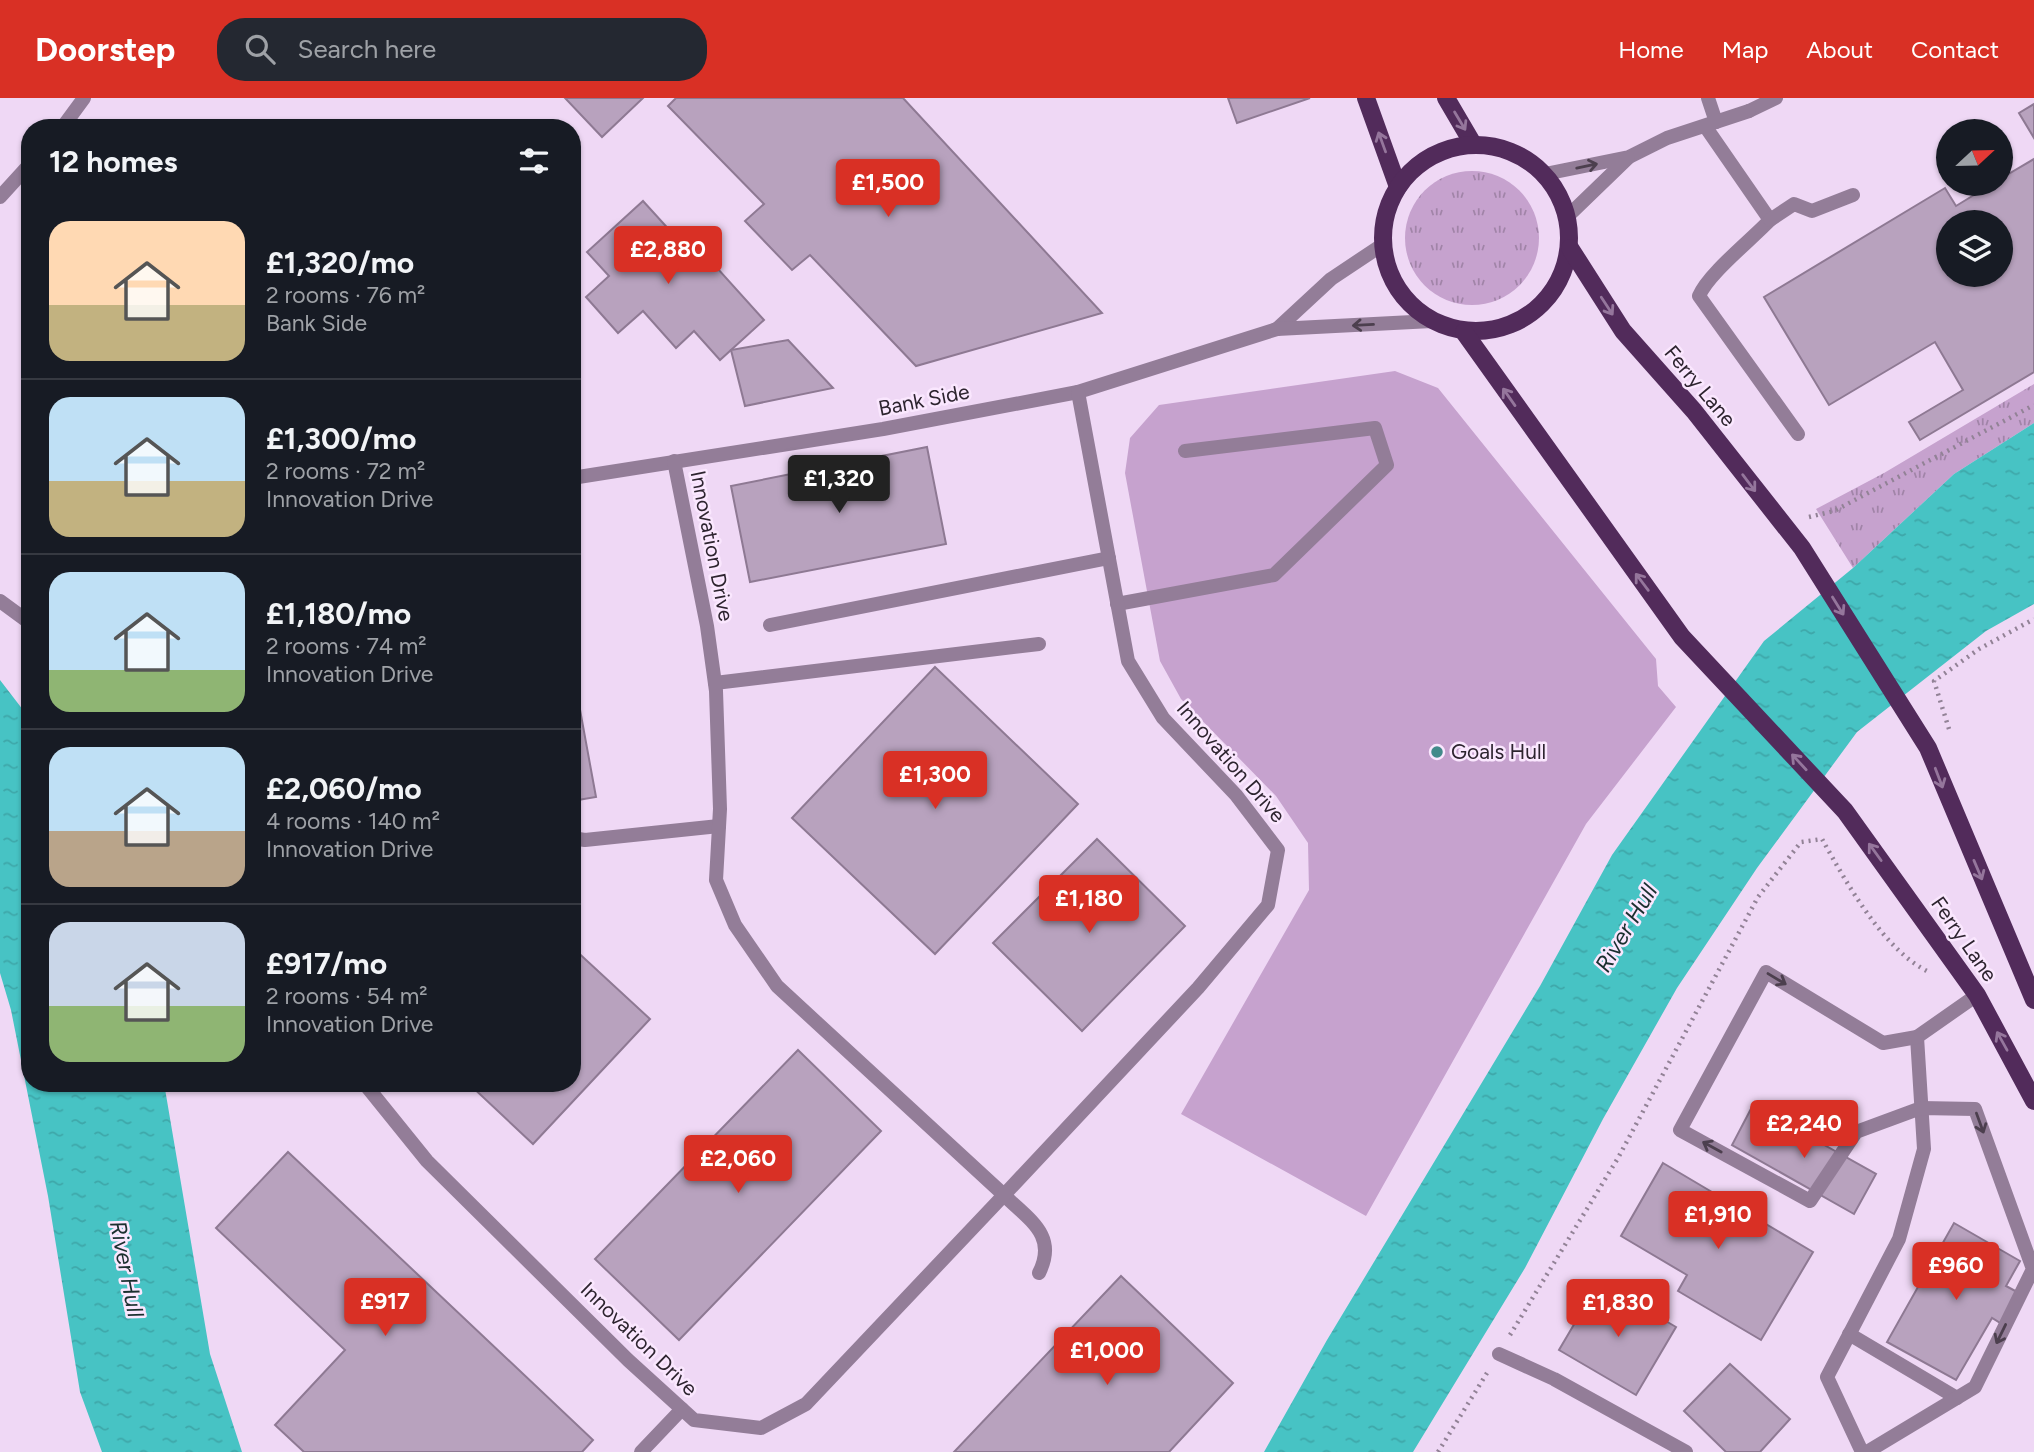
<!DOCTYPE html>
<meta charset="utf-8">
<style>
:root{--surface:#171b24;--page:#242831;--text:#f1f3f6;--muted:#9ea1a6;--line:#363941;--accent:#d93025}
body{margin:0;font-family:Figtree,sans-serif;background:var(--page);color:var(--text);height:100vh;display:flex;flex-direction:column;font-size:26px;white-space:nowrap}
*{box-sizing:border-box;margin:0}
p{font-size:23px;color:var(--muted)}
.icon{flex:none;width:38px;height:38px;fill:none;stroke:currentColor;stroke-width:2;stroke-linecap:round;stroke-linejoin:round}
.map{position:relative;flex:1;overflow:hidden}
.sheet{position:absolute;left:21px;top:21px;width:560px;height:973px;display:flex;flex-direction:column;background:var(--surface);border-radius:28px;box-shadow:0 2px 5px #0004}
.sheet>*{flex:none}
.needle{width:46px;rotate:68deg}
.fabs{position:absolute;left:1936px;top:21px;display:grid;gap:14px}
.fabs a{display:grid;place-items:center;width:77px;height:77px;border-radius:50%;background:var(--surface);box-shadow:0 2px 5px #0004;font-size:35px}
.price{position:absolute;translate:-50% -60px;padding:0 16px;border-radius:7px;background:var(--accent);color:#fff;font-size:23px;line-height:46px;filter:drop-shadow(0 2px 4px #0008)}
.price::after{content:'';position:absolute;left:50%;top:42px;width:21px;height:16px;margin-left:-10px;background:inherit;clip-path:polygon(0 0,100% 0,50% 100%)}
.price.current{background:#222;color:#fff}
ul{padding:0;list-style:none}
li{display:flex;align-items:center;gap:21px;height:175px;padding:0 28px}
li+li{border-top:2px solid var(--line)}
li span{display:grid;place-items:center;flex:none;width:196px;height:140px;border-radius:21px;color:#555}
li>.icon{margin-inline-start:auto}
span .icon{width:84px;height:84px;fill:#fffc;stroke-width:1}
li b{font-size:30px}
h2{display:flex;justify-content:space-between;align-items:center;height:84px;padding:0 28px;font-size:30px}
header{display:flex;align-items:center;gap:42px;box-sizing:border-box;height:98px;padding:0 35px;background:var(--accent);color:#fff}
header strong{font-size:33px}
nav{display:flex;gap:38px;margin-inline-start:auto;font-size:24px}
.search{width:490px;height:63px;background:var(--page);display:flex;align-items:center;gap:18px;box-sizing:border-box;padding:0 24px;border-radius:28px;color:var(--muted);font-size:26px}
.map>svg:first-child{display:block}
.grass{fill:url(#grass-tufts)}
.pitch{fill:#c6a2ce}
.water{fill:url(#water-ripples)}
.building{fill:#b8a2be;stroke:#8e7993;stroke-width:2;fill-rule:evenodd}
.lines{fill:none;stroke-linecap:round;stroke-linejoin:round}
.path{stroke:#928296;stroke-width:4.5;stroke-dasharray:2 5;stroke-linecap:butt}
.lane{stroke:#937d98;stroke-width:14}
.street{stroke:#937d98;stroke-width:14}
.primary{stroke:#522b5b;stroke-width:18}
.oneway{stroke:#95769c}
.oneway2{stroke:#4c3f4e}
.poi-dot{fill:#428a8a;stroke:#fae7fe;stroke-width:2.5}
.labels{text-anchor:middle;stroke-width:5;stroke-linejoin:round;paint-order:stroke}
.street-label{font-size:21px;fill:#2d242f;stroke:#fae7fe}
.poi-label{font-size:21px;fill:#2d242f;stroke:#fae7fe;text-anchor:start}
.water-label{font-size:23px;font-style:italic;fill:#1a2f2f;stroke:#fae7fe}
</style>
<header>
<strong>Doorstep</strong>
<div class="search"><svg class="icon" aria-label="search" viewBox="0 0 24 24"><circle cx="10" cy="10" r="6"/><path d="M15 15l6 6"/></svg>Search here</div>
<nav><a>Home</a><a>Map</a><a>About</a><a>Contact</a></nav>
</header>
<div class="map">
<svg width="2034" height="1354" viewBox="0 0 2034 1354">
<defs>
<pattern id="grass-tufts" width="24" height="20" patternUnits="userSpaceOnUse" patternTransform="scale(1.75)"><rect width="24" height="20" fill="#c6a2ce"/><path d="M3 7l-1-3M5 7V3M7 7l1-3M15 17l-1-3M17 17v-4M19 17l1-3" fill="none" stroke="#a184a8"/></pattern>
<pattern id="water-ripples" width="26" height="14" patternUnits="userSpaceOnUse" patternTransform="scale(1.75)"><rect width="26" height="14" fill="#47c3c4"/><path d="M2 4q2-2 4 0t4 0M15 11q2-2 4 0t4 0" fill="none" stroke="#3ea7a9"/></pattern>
</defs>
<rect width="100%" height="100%" fill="#efd8f5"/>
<g class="grass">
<circle cx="1472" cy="140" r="67"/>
<polygon points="2034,286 2034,325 1954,376 1853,470 1816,411 1884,375"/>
</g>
<polygon class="pitch" points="1395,273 1438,290 1656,561 1658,588 1676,609 1586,726 1366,1118 1181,1016 1309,792 1308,745 1276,698 1181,601 1160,563 1125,375 1130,340 1159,307"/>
<g class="water">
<polygon points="2034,325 2034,506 1986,533 1857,634 1757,770 1677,890 1603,1021 1525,1170 1413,1354 1264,1354 1327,1242 1540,888 1612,757 1764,543 1853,470 1954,376"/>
<polygon points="0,582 30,621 30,985 164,985 210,1256 242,1354 102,1354 80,1294 48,1098 11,912 0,875"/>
</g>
<g class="building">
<polygon points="565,0 643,0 602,39"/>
<polygon points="676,0 903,0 1102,215 916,268 810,157 792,172 745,123 764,106 668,8"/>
<polygon points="1228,0 1310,0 1237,25"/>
<polygon points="2034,6 2034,40 2019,15"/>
<path d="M2034,61v213l-114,68 -11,-18 54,-32 -28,-48 -106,63 -65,-108 181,-109 11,18 36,-22h8v-5zM1948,124h52v53h-52z"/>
<polygon points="643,103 683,147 690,140 764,222 720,262 694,233 676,250 643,213 618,235 586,199 609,178 587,154"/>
<polygon points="788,242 833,290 745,308 731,252"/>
<polygon points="927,349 946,446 750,484 731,388"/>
<polygon points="572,568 596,699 572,703"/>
<polygon points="935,569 1078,706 935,856 792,720"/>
<polygon points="1097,741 1185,828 1082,933 993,845"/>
<polygon points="572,849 650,921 533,1046 468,985 572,985"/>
<polygon points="798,952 881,1033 679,1242 595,1161"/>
<polygon points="1753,1007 1876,1076 1854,1116 1732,1047"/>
<polygon points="288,1054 593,1342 582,1354 304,1354 275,1327 345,1252 216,1130"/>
<polygon points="1663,1065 1813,1154 1761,1242 1678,1193 1687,1177 1621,1138"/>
<polygon points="1954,1125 2020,1163 2006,1188 2019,1195 2002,1226 1992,1220 1956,1282 1887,1244"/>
<polygon points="1121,1178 1233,1285 1169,1354 954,1354"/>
<polygon points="1599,1184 1676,1229 1636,1297 1559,1252"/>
<polygon points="1730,1266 1790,1321 1760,1354 1726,1354 1684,1313"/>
</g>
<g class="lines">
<g class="path">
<polyline points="1809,419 1834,413 2034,307"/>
<polyline points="1949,631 1934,583 1979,551 2034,521"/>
<path d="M1510,1237l108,-177 140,-261 43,-55 21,-3c24,43 62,112 107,133"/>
<polyline points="1438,1354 1487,1275"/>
</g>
<g class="lane">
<polyline points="1708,0 1716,24"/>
<polyline points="1749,13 1776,0"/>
<path d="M1705,28l65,94c-19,20 -62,54 -71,76l99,138"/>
<polyline points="62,30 84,0"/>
<polyline points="0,99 30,66"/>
<polyline points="1770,122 1794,106 1812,113 1853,97"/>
<polyline points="1117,506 1274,477 1387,367 1375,330 1185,353"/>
<polyline points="770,527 1109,460"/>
<polyline points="715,585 1039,546"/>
<polyline points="572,740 585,742 719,728"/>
<path d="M1004,1097c25,25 54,40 35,78"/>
<polyline points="1849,1236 1957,1300"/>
<polyline points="1499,1256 1554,1281 1686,1354"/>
<polyline points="641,1354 682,1311"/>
<polyline points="1862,1354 1827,1279 1899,1141 1924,1051 1917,939 1977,897"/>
<polyline points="1867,1354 1975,1289 2033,1171 1975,1011 1921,1010 1856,1034 1810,1103 1680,1032 1766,874 1883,945 1917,939"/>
</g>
<g class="street">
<polyline points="1545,76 1629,59 1667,40 1749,13"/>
<polyline points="1569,117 1628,60"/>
<polyline points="1277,231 1331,181 1382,147"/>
<polyline points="572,380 883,331 1078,294 1277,231 1432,223"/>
<polyline points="0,503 30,525"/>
<polyline points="364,985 427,1063 628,1262 694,1322 761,1330 806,1306 1004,1097 777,888 735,827 716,782 720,711 716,593 707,528 674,363"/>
<polyline points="1004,1097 1198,890 1268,807 1278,752 1236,697 1163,620 1128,563 1078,294"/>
</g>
<g class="primary">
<polyline points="1366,0 1398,89"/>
<polyline points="1446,0 1473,46"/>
<circle cx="1476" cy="140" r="93"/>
<polyline points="1570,150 1623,233 1694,313 1802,450 1928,650 2034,902"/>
<polyline points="1464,234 1682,539 1845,713 1977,897 2034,1003"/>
</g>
</g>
<defs><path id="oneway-shaft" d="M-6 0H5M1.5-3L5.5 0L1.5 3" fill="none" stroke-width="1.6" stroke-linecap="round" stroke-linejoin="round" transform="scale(1.75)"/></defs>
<g class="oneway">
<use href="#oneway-shaft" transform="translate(1460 23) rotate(59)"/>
<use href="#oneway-shaft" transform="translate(1382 44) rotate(-110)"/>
<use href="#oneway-shaft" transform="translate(1607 208) rotate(57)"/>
<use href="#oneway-shaft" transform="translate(1509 299) rotate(-125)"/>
<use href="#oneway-shaft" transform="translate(1749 385) rotate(53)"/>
<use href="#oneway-shaft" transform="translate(1642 484) rotate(-127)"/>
<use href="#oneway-shaft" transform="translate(1838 508) rotate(58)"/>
<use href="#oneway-shaft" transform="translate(1799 664) rotate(-133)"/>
<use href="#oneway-shaft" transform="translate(1939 680) rotate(69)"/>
<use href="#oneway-shaft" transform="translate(1875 754) rotate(-126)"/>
<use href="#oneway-shaft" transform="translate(1978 772) rotate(67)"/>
<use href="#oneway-shaft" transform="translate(2002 943) rotate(-119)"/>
</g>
<g class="oneway2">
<use href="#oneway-shaft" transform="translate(1587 68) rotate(-12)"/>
<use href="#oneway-shaft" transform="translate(1363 227) rotate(177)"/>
<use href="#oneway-shaft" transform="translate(1777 881) rotate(31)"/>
<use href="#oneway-shaft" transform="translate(1980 1025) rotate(70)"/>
<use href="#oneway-shaft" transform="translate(1712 1049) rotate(-151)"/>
<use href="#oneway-shaft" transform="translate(2001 1236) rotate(116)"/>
</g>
<circle class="poi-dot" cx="1437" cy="654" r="7"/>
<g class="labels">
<g class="street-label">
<text transform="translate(1700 288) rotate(50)" y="7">Ferry Lane</text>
<text transform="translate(924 302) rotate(-11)" y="7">Bank Side</text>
<text transform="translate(712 448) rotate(79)" y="7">Innovation Drive</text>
<text transform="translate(1231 664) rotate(49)" y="7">Innovation Drive</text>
<text transform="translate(1964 841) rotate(55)" y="7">Ferry Lane</text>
<text transform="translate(639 1241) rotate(44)" y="7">Innovation Drive</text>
</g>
<g class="poi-label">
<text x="1451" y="661">Goals Hull</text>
</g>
<g class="water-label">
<text transform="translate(1626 830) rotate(-59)" y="8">River Hull</text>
<text transform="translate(127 1171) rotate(79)" y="8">River Hull</text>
</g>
</g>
</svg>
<div class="fabs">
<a><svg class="needle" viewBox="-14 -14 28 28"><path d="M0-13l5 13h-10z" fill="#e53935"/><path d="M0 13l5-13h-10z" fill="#9ea1a6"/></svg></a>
<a><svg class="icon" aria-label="layers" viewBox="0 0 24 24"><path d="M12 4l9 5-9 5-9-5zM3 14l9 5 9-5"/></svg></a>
</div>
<b class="price" style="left:888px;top:121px">£1,500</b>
<b class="price" style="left:668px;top:188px">£2,880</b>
<b class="price current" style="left:839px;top:417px">£1,320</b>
<b class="price" style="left:935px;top:713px">£1,300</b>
<b class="price" style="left:1089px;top:837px">£1,180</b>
<b class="price" style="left:1804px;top:1062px">£2,240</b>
<b class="price" style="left:738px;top:1097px">£2,060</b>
<b class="price" style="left:1718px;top:1153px">£1,910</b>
<b class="price" style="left:1956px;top:1204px">£960</b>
<b class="price" style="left:385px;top:1240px">£917</b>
<b class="price" style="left:1618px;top:1241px">£1,830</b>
<b class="price" style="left:1107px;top:1289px">£1,000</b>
<section class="sheet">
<h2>12 homes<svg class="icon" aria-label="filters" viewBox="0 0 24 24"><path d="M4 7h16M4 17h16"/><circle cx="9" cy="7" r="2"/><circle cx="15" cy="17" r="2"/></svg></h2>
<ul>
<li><span style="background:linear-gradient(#ffd9b3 60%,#c2b280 0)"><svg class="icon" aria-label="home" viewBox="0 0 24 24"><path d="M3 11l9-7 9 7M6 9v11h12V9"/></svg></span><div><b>£1,320/mo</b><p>2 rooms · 76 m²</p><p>Bank Side</p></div></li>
<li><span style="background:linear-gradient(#bfe0f5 60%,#c2b280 0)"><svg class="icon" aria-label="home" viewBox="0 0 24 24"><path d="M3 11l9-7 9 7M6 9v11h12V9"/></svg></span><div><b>£1,300/mo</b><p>2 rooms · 72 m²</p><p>Innovation Drive</p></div></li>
<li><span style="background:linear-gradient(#bfe0f5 70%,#8fb573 0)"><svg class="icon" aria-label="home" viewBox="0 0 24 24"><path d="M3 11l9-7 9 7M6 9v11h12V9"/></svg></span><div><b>£1,180/mo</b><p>2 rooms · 74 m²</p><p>Innovation Drive</p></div></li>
<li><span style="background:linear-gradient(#bfe0f5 60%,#b9a48a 0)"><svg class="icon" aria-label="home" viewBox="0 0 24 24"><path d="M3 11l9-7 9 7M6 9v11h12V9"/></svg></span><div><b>£2,060/mo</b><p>4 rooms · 140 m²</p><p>Innovation Drive</p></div></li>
<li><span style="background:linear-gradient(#c9d6e8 60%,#8fb573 0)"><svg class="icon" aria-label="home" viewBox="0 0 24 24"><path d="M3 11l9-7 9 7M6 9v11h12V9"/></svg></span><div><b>£917/mo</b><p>2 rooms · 54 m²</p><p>Innovation Drive</p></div></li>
</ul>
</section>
</div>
